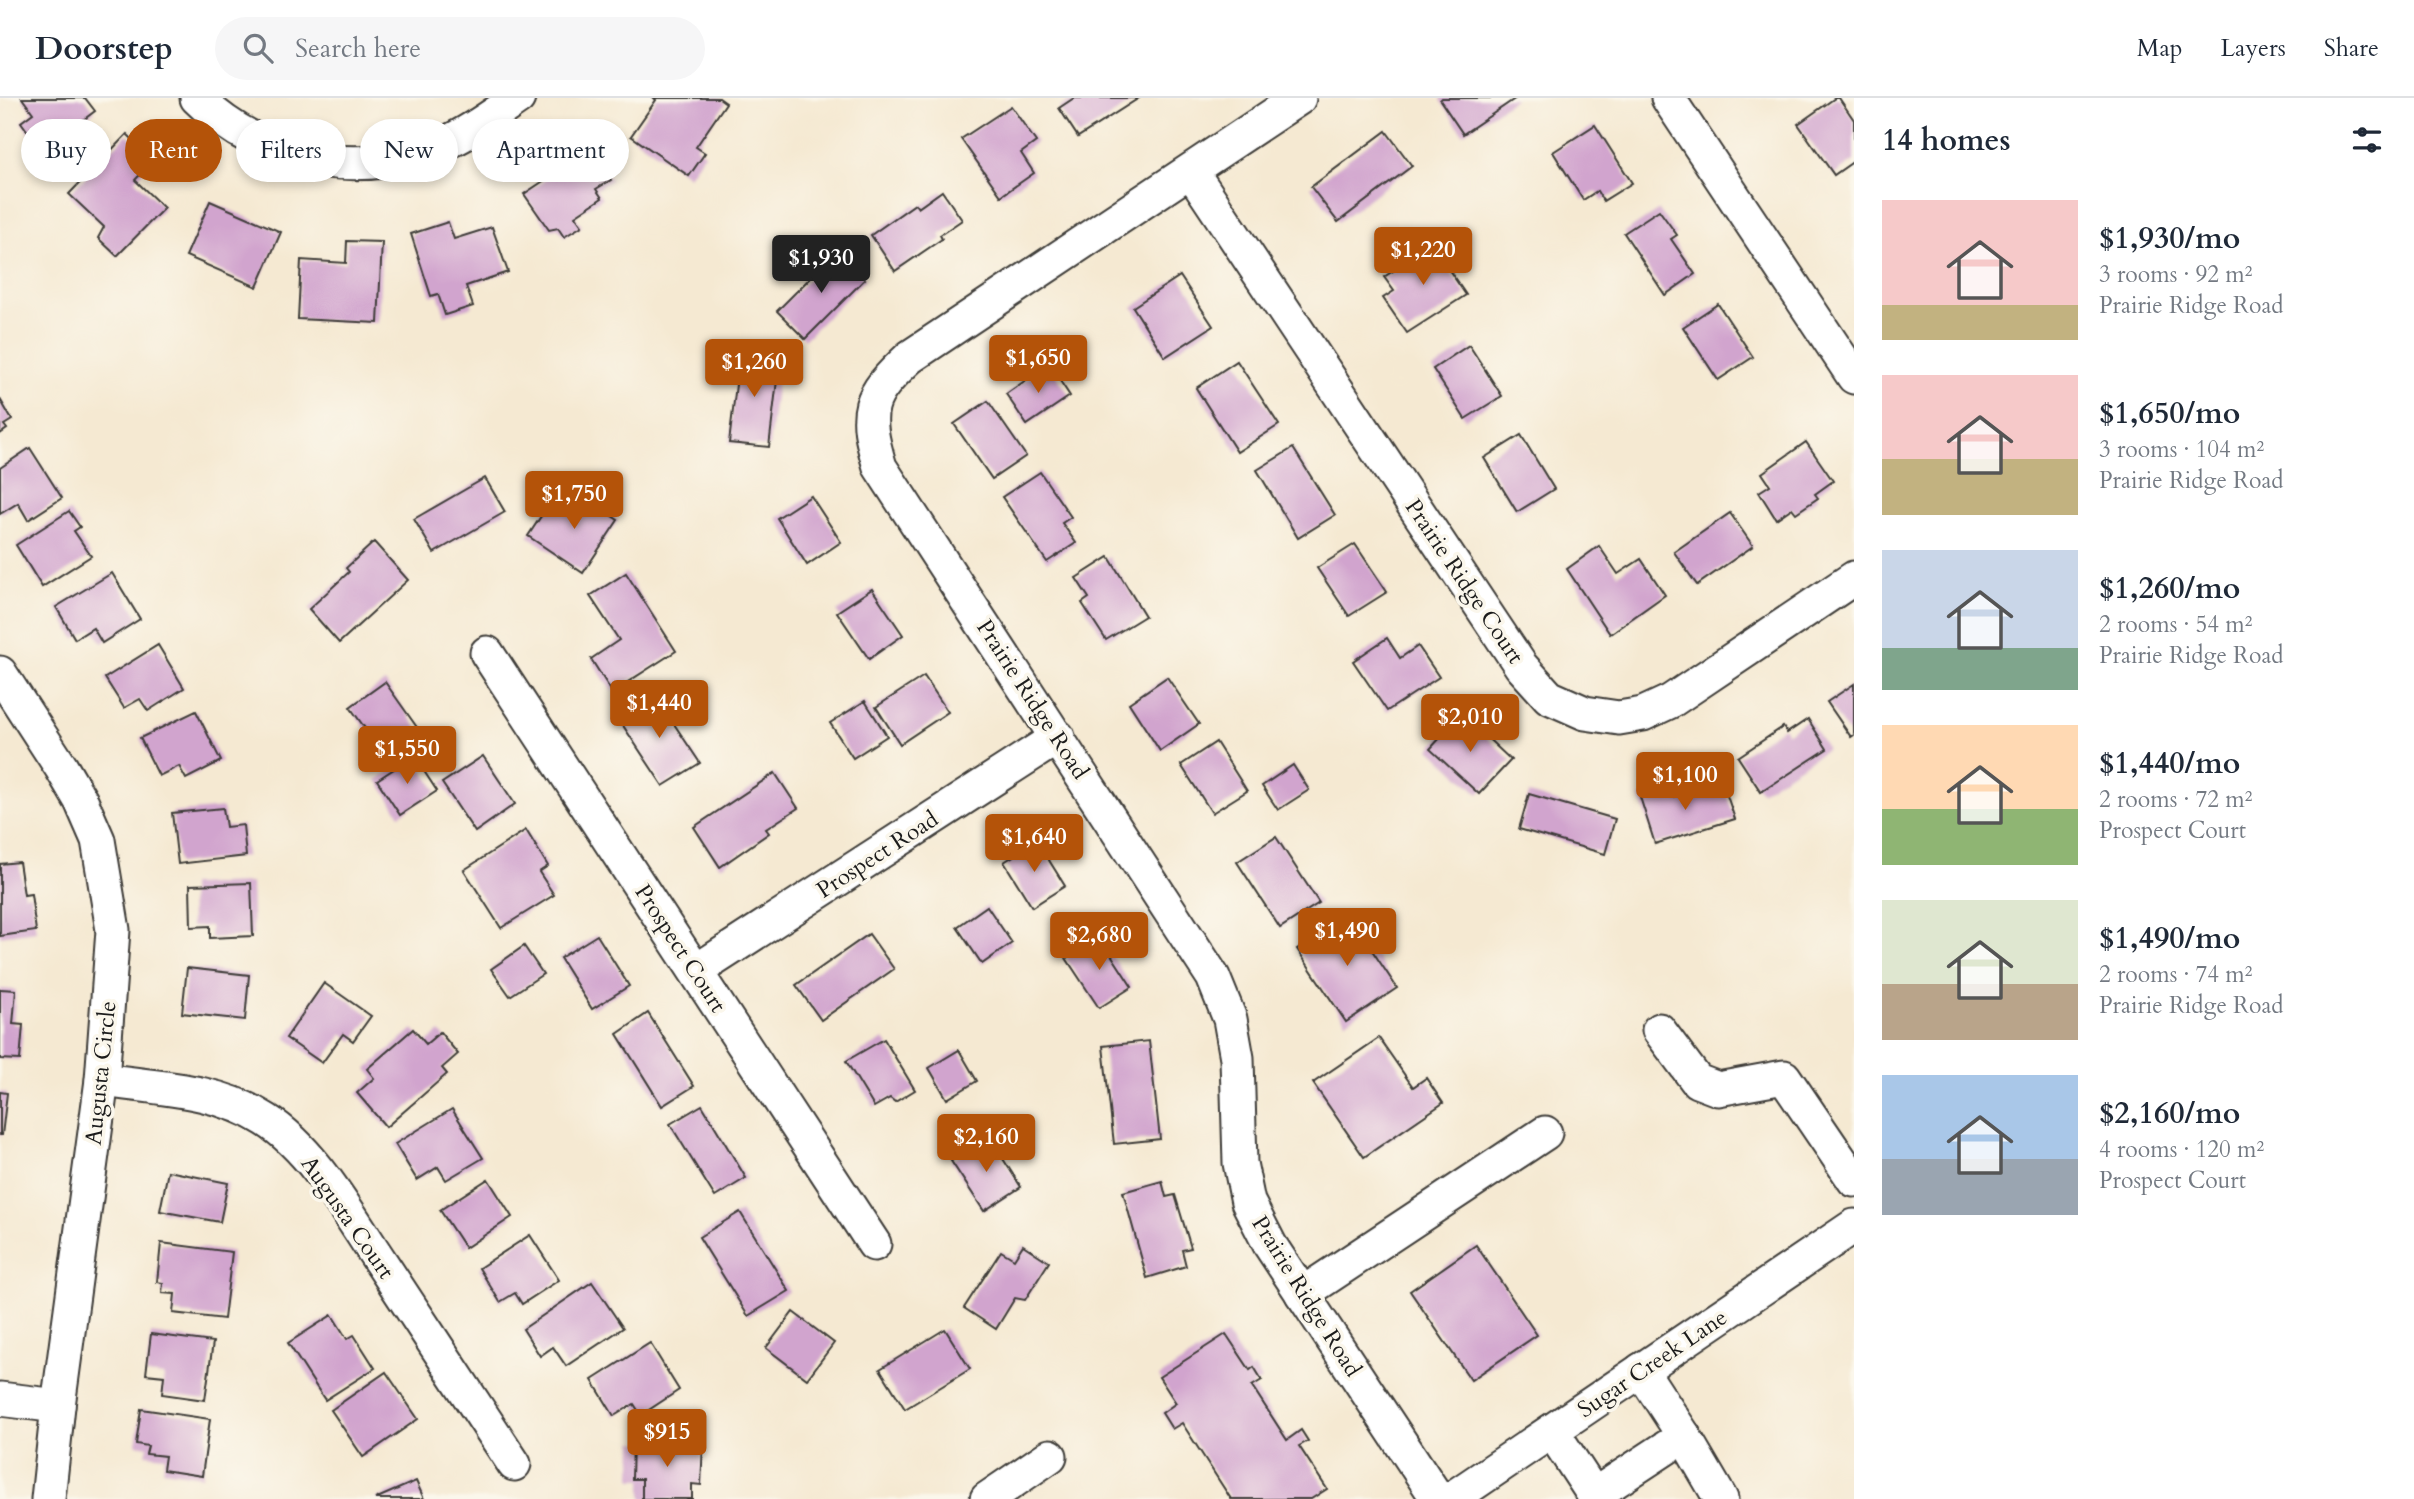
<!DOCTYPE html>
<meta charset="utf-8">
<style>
:root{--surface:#fff;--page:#f6f6f7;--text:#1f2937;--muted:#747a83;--line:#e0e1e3;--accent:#b45309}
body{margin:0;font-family:Cardo,serif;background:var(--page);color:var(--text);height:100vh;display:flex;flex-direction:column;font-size:26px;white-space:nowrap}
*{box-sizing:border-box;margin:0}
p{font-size:23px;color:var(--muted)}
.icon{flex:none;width:38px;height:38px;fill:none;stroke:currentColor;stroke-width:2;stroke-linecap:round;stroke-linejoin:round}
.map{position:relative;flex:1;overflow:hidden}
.details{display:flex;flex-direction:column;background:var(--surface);width:560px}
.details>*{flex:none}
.banner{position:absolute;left:21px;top:21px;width:665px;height:63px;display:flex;gap:14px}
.price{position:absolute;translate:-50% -60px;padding:0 16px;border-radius:7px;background:var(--accent);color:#fff;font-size:23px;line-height:46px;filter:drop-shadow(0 2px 4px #0008)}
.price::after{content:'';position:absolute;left:50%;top:42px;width:21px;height:16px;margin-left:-10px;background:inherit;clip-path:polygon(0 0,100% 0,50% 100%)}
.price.current{background:#222;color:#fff}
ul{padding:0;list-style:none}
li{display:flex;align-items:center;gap:21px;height:175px;padding:0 28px}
li span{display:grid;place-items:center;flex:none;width:196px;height:140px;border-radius:0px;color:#555}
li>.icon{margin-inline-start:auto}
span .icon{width:84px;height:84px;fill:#fffc;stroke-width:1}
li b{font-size:30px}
h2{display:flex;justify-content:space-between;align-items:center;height:84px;padding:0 28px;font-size:30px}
.pill{padding:0 24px;border-radius:32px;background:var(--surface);box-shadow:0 4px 10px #0003;font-size:24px;line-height:63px}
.pill.current{background:var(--accent);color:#fff}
header{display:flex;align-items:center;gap:42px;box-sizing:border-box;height:98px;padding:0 35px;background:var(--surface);border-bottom:2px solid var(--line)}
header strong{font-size:33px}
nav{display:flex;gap:38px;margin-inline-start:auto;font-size:24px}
.search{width:490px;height:63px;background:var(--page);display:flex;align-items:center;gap:18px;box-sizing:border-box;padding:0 24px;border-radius:38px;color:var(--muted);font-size:26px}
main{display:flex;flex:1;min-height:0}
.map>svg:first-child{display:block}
.building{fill:#d1a4ce}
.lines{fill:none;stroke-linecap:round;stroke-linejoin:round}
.minor-casing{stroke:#3d3b37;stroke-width:37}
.minor{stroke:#fff;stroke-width:33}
.labels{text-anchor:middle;stroke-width:7;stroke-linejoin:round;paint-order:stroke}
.street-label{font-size:23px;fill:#1c1c1c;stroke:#fbf7ec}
</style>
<header>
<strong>Doorstep</strong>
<div class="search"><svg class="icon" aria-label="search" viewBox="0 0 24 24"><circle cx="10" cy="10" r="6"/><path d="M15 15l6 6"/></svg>Search here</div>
<nav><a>Map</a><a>Layers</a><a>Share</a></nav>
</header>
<main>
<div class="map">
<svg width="1854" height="1401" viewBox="0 0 1854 1401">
<rect width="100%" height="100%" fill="#fbf7ec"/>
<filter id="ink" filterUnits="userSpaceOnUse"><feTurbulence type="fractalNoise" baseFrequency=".0143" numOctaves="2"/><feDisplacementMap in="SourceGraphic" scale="14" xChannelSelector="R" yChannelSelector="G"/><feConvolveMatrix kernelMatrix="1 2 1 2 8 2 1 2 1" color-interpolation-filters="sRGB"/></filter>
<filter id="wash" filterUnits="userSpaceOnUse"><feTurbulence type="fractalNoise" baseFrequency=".00686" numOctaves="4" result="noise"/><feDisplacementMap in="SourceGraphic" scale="28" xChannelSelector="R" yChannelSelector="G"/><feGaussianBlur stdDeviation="1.57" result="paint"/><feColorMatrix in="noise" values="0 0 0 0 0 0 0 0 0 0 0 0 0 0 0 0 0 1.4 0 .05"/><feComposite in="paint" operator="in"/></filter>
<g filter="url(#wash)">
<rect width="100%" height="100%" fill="#f5e9d2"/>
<g id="blocks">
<g class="building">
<polygon points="22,0 85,0 95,13 42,53 21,24 33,15"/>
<polygon points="654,0 719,0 726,5 696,49 705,55 689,78 631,38 656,2"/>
<polygon points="1074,0 1139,0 1078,39 1059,10"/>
<polygon points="1442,0 1516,0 1463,36 1440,2"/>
<polygon points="1835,0 1839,0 1854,22 1854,63 1834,77 1798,26"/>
<polygon points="1011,8 1036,44 1021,55 1034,75 1001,98 961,41"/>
<polygon points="1595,27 1632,85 1603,103 1597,93 1583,102 1553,54"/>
<polygon points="1386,33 1412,68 1338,124 1311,89"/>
<polygon points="127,36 154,62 135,82 164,110 117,158 98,140 104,129 69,96"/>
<polygon points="586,45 611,82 596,91 602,100 575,118 582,128 564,139 558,130 549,132 524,96 545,82 541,75"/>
<polygon points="942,93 962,122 940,137 942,141 895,173 871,137 915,106 918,110"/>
<polygon points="210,103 281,134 257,189 186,158"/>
<polygon points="1659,112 1677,137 1671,141 1695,176 1665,197 1624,135"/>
<polygon points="448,124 454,141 492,129 508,174 466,188 473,208 445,217 438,196 431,198 411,136"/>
<polygon points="1442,141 1456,163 1447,169 1466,197 1407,235 1383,200 1394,193 1384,179"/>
<polygon points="347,143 382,144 378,225 298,221 301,162 346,165"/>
<polygon points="837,153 865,181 805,241 777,213"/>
<polygon points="1180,178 1213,228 1165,259 1133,209"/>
<polygon points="1718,206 1753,259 1718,282 1683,229"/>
<polygon points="1469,247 1502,298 1465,321 1433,271"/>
<polygon points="740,253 780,257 769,349 729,345"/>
<polygon points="1237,263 1279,327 1237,354 1196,290"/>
<polygon points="1049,266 1070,298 1027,327 1006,296"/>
<polygon points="0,301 12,322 4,327 7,331 0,336"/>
<polygon points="988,303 1026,358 992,381 954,326"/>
<polygon points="1521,337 1554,391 1517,414 1484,360"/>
<polygon points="1806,344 1833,383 1815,396 1818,400 1796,415 1792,410 1776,421 1759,394 1770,387 1762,375"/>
<polygon points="30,350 62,400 28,422 18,405 0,416 0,370"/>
<polygon points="1293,350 1335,417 1298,440 1257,372"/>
<polygon points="1040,374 1071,419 1062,425 1076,445 1047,464 1002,399"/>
<polygon points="485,380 505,414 434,455 414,421"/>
<polygon points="582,398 618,422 583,475 528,438 553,400 572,413"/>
<polygon points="811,398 841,444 807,467 777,420"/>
<polygon points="69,413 80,429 74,433 91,458 42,489 16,447"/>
<polygon points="1730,415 1753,448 1697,487 1674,454"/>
<polygon points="374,444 408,482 339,545 309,511 349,474 346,470"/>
<polygon points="1355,446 1387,494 1349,518 1317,470"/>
<polygon points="1599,448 1618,476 1641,461 1665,497 1610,536 1567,471"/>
<polygon points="1109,459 1145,518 1106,542 1082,505 1089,500 1076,480"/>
<polygon points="112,475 140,521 102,545 93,530 75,541 56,509"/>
<polygon points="626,475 676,553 612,594 591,561 619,542 590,498"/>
<polygon points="872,491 903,537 869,561 837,514"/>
<polygon points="1387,540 1400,560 1418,548 1439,579 1387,613 1353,563"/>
<polygon points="158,547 184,590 148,613 140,601 124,610 105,580"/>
<polygon points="924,578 948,614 900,646 876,609"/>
<polygon points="1167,579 1199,626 1160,653 1129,605"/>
<polygon points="385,584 421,635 386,660 350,609"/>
<polygon points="1854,586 1854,637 1851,639 1827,604"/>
<polygon points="654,596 700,665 663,688 618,620"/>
<polygon points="865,603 887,638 853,660 830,625"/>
<polygon points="196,613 221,663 186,681 179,668 159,678 140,640"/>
<polygon points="1462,616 1511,662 1479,696 1430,651"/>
<polygon points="1808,621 1827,651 1761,694 1738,659 1783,629 1787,635"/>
<polygon points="1216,644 1247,693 1212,715 1181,667"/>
<polygon points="414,658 437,693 400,717 377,682"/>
<polygon points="483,658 515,706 475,734 442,685"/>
<polygon points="1293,667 1309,692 1278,712 1262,688"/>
<polygon points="775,675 798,710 766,731 769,735 720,769 694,729"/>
<polygon points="1669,689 1672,699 1701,690 1703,696 1724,689 1735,721 1655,746 1640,699"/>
<polygon points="1529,696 1615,721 1605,756 1519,731"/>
<polygon points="223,710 226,729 243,727 246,758 178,766 172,715"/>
<polygon points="526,732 548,768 539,774 554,797 501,830 464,772"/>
<polygon points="1276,739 1319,805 1280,830 1237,764"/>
<polygon points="1037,743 1065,788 1032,809 1004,764"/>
<polygon points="19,764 24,797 31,796 36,833 0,838 0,766"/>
<polygon points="251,785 253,838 210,840 210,828 191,829 190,787"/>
<polygon points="987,808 1012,845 982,866 957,829"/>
<polygon points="1348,816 1397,890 1346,924 1297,851"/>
<polygon points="869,836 894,871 821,922 796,887"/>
<polygon points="597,837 629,888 592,911 560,860"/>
<polygon points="1099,838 1132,889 1099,910 1066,860"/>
<polygon points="524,848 543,876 510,898 491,871"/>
<polygon points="187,870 249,877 245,922 182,915"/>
<polygon points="324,885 371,918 353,943 343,936 322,965 286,940"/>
<polygon points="0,891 16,892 13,926 23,927 20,962 0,961"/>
<polygon points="648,915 694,988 662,1008 617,936"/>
<polygon points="413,931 426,946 440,934 458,956 442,970 447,976 386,1029 357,995 374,980 367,971"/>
<polygon points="1379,940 1413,989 1426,980 1443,1005 1364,1059 1313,985"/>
<polygon points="884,941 915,992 895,1004 890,1000 874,1009 846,963"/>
<polygon points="1149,943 1160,1041 1114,1046 1103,948"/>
<polygon points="959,952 977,983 947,1001 929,970"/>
<polygon points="0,994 7,995 2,1037 0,1037"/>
<polygon points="702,1007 746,1080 715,1099 670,1026"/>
<polygon points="452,1011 483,1060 446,1082 438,1069 417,1082 395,1046"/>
<polygon points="989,1039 1021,1089 984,1113 951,1063"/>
<polygon points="168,1073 228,1085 220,1124 160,1113"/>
<polygon points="488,1081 512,1119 465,1150 440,1112"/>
<polygon points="1162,1083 1166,1099 1175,1097 1191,1150 1182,1152 1186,1168 1147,1180 1123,1094"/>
<polygon points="740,1114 789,1193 748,1218 699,1139"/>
<polygon points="530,1137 559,1182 522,1206 515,1195 500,1204 479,1170"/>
<polygon points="161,1145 232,1154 224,1221 173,1215 175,1196 162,1195 163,1185 157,1184"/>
<polygon points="1023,1147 1049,1164 1025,1202 1015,1200 996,1231 964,1210 1001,1153 1014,1161"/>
<polygon points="1476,1147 1537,1237 1471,1282 1410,1193"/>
<polygon points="592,1184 623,1230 566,1268 553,1249 540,1258 523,1231"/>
<polygon points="793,1214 834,1245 807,1281 766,1250"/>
<polygon points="332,1217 347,1241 354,1237 375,1270 325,1302 288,1245"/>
<polygon points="945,1231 970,1271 905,1311 880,1271"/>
<polygon points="151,1236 213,1244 205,1302 162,1296 164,1278 146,1276"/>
<polygon points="1226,1236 1250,1272 1254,1269 1262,1282 1252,1288 1287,1342 1301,1332 1308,1343 1299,1348 1327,1391 1311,1401 1231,1401 1182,1325 1172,1331 1162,1315 1176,1305 1159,1279"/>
<polygon points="650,1245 679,1292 641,1317 634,1306 614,1318 592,1282"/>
<polygon points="386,1274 418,1321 363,1359 331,1312"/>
<polygon points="141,1311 210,1321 202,1378 163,1372 165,1358 146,1356 148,1348 136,1346"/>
<polygon points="633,1344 703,1347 701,1387 692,1386 692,1401 642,1401 642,1381 632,1381"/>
<polygon points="416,1383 424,1401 375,1401"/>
</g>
</g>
</g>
<g filter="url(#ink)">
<use href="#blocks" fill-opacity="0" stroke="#3d3b37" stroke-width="2"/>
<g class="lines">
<defs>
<g id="minor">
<path d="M197,0c65,66 170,84 253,43 24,-11 46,-28 68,-43"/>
<path d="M1299,0l-389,259c-43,40 -47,53 -30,110l333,510 17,42 7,39 3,105 8,39 22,43 168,254"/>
<polyline points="1668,0 1854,279"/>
<polyline points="1191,73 1521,568 1549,599 1585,615 1619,620 1643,616 1671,603 1854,480"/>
<polyline points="487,555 874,1146"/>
<polyline points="0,575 61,669 81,703 98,742 113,832 102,982 58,1308 48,1401"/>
<polyline points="696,873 1058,639"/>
<polyline points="1659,932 1697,983 1718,991 1784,979 1854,1082"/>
<path d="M102,982c56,8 116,9 164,40 49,31 84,97 116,144 44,67 88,133 132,200"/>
<polyline points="1302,1196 1545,1035"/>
<polyline points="0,1301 58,1308"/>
<polyline points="1552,1333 1594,1397 1684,1338 1641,1272"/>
<polyline points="1684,1338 1721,1401"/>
<polyline points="987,1401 1050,1358"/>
<polyline points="1451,1401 1854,1128"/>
</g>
</defs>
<use href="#minor" class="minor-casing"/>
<use href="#minor" class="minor"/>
</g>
</g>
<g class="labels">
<g class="street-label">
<text transform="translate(1465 483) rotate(56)" y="8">Prairie Ridge Court</text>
<text transform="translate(1033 601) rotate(57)" y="8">Prairie Ridge Road</text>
<text transform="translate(877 756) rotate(-33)" y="8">Prospect Road</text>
<text transform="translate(681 850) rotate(57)" y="8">Prospect Court</text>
<text transform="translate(100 975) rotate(-84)" y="8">Augusta Circle</text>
<text transform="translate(348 1119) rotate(55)" y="8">Augusta Court</text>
<text transform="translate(1307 1198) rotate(58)" y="8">Prairie Ridge Road</text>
<text transform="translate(1652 1265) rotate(-34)" y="8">Sugar Creek Lane</text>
</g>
</g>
</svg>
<b class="price" style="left:1423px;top:189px">$1,220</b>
<b class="price current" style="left:821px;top:197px">$1,930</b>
<b class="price" style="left:1038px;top:297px">$1,650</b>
<b class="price" style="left:754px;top:301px">$1,260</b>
<b class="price" style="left:574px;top:433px">$1,750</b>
<b class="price" style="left:659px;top:642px">$1,440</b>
<b class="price" style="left:1470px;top:656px">$2,010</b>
<b class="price" style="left:407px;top:688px">$1,550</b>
<b class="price" style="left:1685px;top:714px">$1,100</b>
<b class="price" style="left:1034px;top:776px">$1,640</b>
<b class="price" style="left:1347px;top:870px">$1,490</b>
<b class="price" style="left:1099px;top:874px">$2,680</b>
<b class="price" style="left:986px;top:1076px">$2,160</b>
<b class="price" style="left:667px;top:1371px">$915</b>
<div class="banner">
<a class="pill">Buy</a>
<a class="pill current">Rent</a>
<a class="pill">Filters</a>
<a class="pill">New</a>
<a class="pill">Apartment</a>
</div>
</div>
<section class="details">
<h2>14 homes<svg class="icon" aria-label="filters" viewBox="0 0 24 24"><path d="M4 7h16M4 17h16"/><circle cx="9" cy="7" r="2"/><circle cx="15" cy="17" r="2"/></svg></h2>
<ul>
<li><span style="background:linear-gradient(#f6c9c9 75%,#c2b280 0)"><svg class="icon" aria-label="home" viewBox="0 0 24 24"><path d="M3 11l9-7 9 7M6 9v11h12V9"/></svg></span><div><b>$1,930/mo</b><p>3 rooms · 92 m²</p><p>Prairie Ridge Road</p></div></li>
<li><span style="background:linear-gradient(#f6c9c9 60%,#c2b280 0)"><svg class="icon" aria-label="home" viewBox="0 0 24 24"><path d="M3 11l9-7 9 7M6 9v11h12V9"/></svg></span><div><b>$1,650/mo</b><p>3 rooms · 104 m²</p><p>Prairie Ridge Road</p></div></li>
<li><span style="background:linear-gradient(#c9d6e8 70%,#7fa58c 0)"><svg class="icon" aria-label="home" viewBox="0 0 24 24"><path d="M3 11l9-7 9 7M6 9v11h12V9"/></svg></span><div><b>$1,260/mo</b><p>2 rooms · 54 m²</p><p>Prairie Ridge Road</p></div></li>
<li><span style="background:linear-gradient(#ffd9b3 60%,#8fb573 0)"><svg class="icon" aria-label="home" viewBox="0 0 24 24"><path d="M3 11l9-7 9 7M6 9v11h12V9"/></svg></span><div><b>$1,440/mo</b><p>2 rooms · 72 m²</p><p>Prospect Court</p></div></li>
<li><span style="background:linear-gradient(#dfe7d0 60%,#b9a48a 0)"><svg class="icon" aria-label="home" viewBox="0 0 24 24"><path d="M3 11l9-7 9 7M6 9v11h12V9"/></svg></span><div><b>$1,490/mo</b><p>2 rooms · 74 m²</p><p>Prairie Ridge Road</p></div></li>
<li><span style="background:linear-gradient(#a9c7e8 60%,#9aa5b1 0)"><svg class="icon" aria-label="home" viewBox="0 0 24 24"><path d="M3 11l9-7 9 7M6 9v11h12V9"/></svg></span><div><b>$2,160/mo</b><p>4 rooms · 120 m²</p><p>Prospect Court</p></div></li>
</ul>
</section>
</main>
